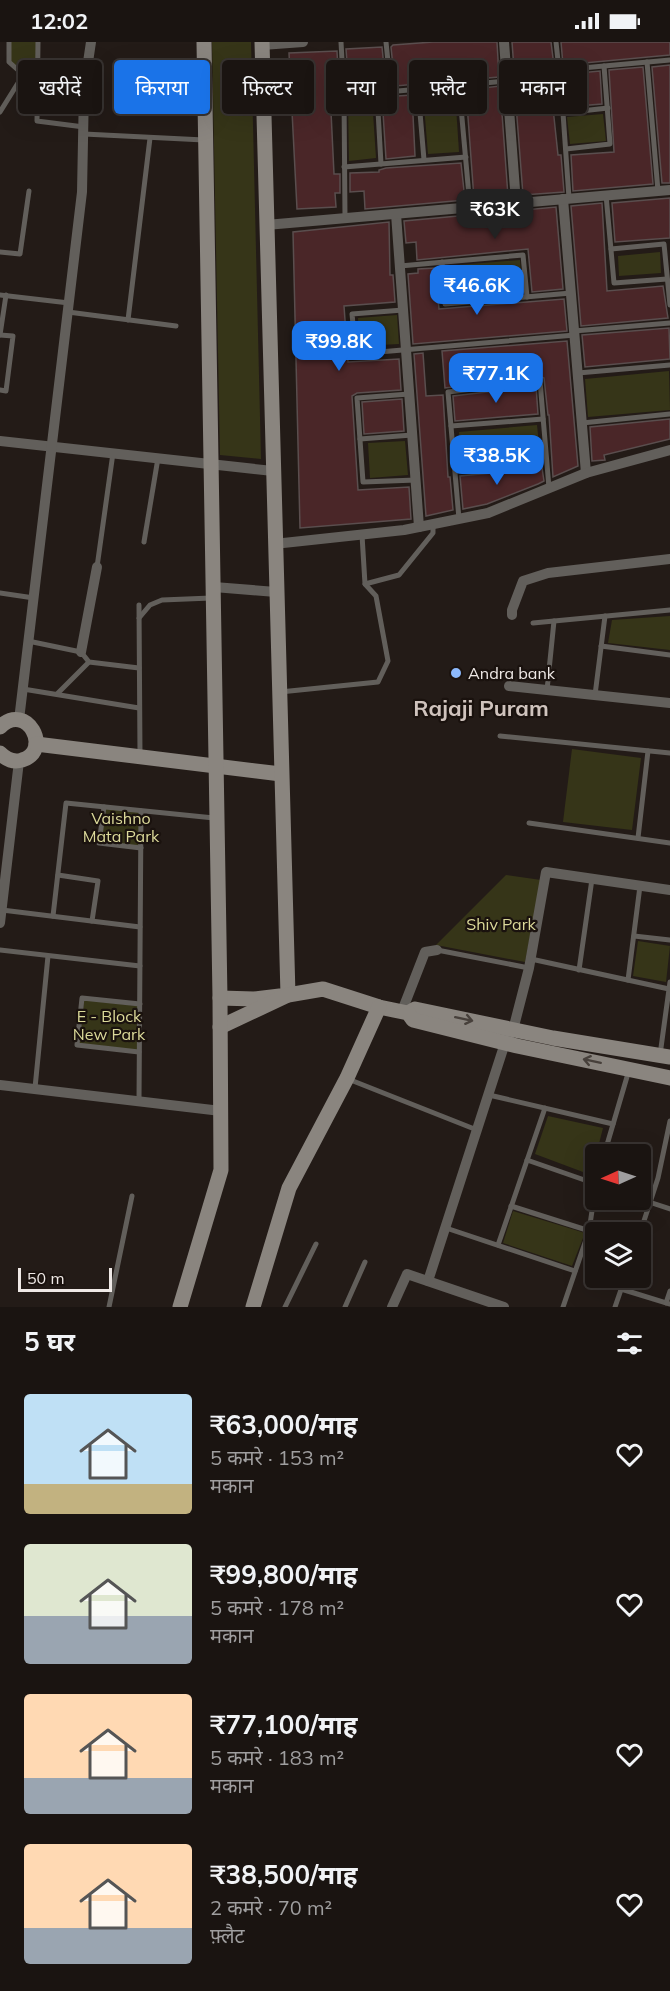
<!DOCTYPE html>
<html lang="hi">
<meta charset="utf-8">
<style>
:root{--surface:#1a1411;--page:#27211f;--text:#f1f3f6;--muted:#9f9e9f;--line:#383331;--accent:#1a73e8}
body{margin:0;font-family:Mulish,"Noto Sans Devanagari",sans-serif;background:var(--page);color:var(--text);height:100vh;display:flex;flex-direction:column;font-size:22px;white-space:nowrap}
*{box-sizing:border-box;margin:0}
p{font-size:20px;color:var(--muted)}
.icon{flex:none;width:33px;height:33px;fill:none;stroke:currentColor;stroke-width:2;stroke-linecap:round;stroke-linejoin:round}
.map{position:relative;height:1265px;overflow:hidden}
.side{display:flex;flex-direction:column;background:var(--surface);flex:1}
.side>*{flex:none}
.hud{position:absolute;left:18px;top:18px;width:634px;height:54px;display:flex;gap:12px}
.needle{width:39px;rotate:267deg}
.fabs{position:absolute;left:585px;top:1102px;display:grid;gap:12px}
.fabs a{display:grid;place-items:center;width:66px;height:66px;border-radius:6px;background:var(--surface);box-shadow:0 6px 24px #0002,0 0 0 2px var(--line);font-size:30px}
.scale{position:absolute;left:18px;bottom:15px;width:94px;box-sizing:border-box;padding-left:6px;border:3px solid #efe9e6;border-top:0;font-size:16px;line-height:21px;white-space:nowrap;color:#efe9e6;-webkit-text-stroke:4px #1a120e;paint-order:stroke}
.price{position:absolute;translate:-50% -51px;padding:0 14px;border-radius:12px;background:var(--accent);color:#fff;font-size:20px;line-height:39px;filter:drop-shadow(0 2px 3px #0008)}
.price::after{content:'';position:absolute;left:50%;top:36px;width:18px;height:14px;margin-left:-9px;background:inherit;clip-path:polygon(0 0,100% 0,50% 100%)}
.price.active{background:#222;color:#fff}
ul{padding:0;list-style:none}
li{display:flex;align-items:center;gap:18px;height:150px;padding:0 24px}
li span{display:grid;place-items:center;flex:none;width:168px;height:120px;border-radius:6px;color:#555}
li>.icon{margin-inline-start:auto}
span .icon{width:72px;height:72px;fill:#fffc;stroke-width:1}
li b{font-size:26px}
h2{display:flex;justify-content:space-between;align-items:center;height:72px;padding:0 24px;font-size:26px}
.pill{padding:0 21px;border-radius:6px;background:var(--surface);box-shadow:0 6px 24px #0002,0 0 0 2px var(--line);font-size:21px;line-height:54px}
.pill.active{background:var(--accent);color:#fff}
.status{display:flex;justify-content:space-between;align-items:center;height:42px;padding:0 30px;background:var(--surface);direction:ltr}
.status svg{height:16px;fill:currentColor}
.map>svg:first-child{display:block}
.green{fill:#363518}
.building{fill:#4a2628;stroke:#5a4e4e;stroke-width:1.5}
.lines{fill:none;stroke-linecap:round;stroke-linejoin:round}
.lane{stroke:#625f5b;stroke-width:5}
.street{stroke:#625f5b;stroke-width:10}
.secondary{stroke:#8a857f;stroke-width:15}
.oneway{stroke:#47403b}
.poi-dot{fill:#8cb9fc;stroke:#1a120e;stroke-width:2}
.labels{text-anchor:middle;stroke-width:4.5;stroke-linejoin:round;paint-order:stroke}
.poi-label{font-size:16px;fill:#efe9e6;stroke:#1a120e;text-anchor:start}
.park-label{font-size:16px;fill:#dcda9a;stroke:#1a120e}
.district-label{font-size:22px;font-weight:bold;fill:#cfc3bd;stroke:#1a120e}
</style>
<div class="status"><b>12:02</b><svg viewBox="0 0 49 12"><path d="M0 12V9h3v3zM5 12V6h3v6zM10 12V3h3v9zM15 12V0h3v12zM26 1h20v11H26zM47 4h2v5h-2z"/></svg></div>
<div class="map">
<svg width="670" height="1265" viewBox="0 0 670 1265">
<rect width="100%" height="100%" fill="#231b17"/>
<g class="green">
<polygon points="10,0 36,0 36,43 10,19"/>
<polygon points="212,0 251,0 261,417 220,413"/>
<polygon points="455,49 459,110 428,112 423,51"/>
<polygon points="372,56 376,116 349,119 348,59"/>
<polygon points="603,72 606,99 570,102 567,75"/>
<polygon points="660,210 661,231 619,234 618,214"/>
<polygon points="520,218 522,249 449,255 446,224"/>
<polygon points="397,273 399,302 360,304 358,276"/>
<polygon points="669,329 670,368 588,375 585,337"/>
<polygon points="537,383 540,412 509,425 461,428 459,390"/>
<polygon points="405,399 408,433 370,436 368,401"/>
<polygon points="670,574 670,608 608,601 612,578"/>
<polygon points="572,707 641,716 632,788 563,780"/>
<polygon points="105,766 139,770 139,805 102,800"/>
<polygon points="506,833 541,838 525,920 436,903"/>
<polygon points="638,899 670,904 666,940 633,934"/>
<polygon points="84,958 138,964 137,1008 79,1002"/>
<polygon points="548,1074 603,1086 591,1133 535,1112"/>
<polygon points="513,1169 585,1191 572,1224 503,1201"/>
</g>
<g class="building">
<polygon points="433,0 497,0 499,35 395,44 391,5 393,3"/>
<polygon points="512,0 551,0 554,24 514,27"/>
<polygon points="561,0 670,0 670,13 563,23"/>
<polygon points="382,5 386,45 349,48 346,7"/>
<polygon points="337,9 339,48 330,49 334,132 340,132 340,151 335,151 336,165 297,167 289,11"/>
<polygon points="670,23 670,141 662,141 652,25"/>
<polygon points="643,25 653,142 573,149 571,113 614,110 609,28"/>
<polygon points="600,29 602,62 553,66 558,113 561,113 564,150 523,153 514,37"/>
<polygon points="500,44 508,154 474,157 466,48"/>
<polygon points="412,53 415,114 386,117 382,55"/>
<polygon points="461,121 465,158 365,167 364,149 350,150 350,131 379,130 379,128 386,126"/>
<polygon points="670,156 670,196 615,200 612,161"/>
<polygon points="602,161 607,249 663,244 668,276 581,284 571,164"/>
<polygon points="556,165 563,247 532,250 528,207 417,218 416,200 406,201 404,179"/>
<polygon points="389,180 390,233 393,233 395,260 344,264 348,320 399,317 401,348 357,351 352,354 358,448 409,445 411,477 300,486 293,190"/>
<polygon points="435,226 439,267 564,257 567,289 413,302 408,232 418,231 418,227"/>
<polygon points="669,286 670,317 585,325 582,293"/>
<polygon points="567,299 578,424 553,435 549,373 548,373 544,336 539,334 445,346 442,309"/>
<polygon points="423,311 426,354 443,353 448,435 450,435 453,468 426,474 414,312"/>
<polygon points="536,344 538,372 455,379 453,354"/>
<polygon points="402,357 404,389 364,392 362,360"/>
<polygon points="670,377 670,397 604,413 605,418 592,419 590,385"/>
<polygon points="542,426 544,439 538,442 487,462 463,467 460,434"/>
</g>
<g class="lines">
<g class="lane">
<polyline points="9,0 9,20 37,45"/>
<polyline points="38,0 37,79 84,85"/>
<polyline points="341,0 344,54 345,176"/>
<polyline points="386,0 391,50"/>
<polyline points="556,0 559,28"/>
<polyline points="647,20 658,149"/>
<polyline points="506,33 670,18"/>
<polyline points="459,43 470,165"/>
<polyline points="418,47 424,118"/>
<polyline points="377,51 381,122"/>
<polyline points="344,54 506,39"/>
<polyline points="0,70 23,33"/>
<polyline points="84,92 204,98"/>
<polyline points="566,107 610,102 604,24"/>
<polyline points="344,125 466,115"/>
<polyline points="606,153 614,241 667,237"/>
<polyline points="569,156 563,71 608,66"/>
<polyline points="611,207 664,202 670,263"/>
<polyline points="0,210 20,212 29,149"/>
<polyline points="442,220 445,262 571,251"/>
<polyline points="400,224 523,213 527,255"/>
<polyline points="0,253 69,261"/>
<polyline points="403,268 352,272 356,312 575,293"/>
<polyline points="68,270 176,284"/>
<polyline points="128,278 150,96"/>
<polyline points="574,289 670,281"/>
<polyline points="0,293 13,294 6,349 0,348"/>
<polyline points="0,293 6,253"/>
<polyline points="578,331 670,323"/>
<polyline points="409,352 357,356 363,440 416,438"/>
<polyline points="582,381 670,372"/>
<polyline points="451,384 543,377"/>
<polyline points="360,397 412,393"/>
<polyline points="459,477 448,350 540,339 549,446"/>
<polyline points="362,493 365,542 399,533 433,491 433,483"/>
<polyline points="144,500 158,416"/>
<polyline points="97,525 113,411"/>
<polyline points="0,551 34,556"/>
<polyline points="139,563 140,713"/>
<polyline points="139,576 150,563 162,558 211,556"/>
<polyline points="533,581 670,568"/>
<polyline points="28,599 81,610 89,620 139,626"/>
<polyline points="601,604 670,613"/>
<polyline points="23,647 139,666"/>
<polyline points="547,648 554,579"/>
<polyline points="280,650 378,640 388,619 376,554 365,542"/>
<polyline points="57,652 89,620"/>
<polyline points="595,653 605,574"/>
<polyline points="500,694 670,711"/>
<polyline points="104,765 99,801 141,806"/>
<polyline points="529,781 670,801"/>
<polyline points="638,796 648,709"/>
<polyline points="58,833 98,839 92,879"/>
<polyline points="2,868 140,885"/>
<polyline points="53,874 66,761 214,776"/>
<polyline points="634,894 670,898"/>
<polyline points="0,908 140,924"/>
<polyline points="437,908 529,926"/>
<polyline points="531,917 669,947"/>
<polyline points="579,928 592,837"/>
<polyline points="628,938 640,844"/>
<polyline points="139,1010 77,1003 82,956 140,962"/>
<polyline points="660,1013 670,940"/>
<polyline points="348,1037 477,1088"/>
<polyline points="35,1046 48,914"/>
<polyline points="489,1053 613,1082"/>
<polyline points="139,1059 141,769"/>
<polyline points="604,1113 629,1028"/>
<polyline points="527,1118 596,1142"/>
<polyline points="640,1157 670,1167"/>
<polyline points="511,1164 596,1191"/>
<polyline points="446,1186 575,1229"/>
<polyline points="640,1191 658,1136 670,1079"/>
<polyline points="498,1203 545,1066"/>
<polyline points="621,1247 670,1262"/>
<polyline points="666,1261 670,1249"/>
<polyline points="109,1265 132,1154"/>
<polyline points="285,1265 316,1202"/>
<polyline points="345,1265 365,1220"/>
<polyline points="563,1265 589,1189 596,1142"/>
<polyline points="615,1265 625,1236"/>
</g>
<g class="street">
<polyline points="504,0 516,161"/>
<polyline points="262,3 303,0"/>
<polyline points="563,157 586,431"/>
<polyline points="396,172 419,485"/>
<polyline points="266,183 670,148"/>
<polyline points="0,399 273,429"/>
<polyline points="274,502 404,488 488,471 586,431 670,408"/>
<polyline points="214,545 276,550"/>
<polyline points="512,573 512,568 523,539 548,531 670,517"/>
<polyline points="81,610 97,525"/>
<polyline points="509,644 670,661"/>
<polyline points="19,678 82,150 84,47 91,0"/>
<polyline points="0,881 19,719"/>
<polyline points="402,969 425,910 437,908"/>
<polyline points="0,1043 221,1069"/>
<polyline points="428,1239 505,1001 513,988 529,926 546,830 670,848"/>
<polyline points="392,1265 407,1232 504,1265"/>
</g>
<g class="secondary">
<path d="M0,685c27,-26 53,24 22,33 -9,3 -16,-1 -22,-7"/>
<polyline points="36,702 281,732"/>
<polyline points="220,956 254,957 288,953 262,0"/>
<polyline points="408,971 415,967 553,996 670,1015"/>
<polyline points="220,985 288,953 323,947 379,965 408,971 413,978 517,1004 670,1036"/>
<polyline points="180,1265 221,1128 220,956 204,0"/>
<polyline points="253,1265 289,1146 347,1036 379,965"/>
</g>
</g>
<defs><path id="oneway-shaft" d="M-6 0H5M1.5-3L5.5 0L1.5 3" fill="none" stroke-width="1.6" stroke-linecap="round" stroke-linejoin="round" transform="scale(1.5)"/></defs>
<g class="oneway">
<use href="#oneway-shaft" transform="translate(464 977) rotate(12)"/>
<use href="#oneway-shaft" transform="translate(592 1019) rotate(-168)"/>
</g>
<circle class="poi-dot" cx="456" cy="631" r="6"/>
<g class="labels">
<g class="poi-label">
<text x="468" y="637">Andra bank</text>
</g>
<g class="park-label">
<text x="121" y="782">Vaishno<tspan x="121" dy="18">Mata Park</tspan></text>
<text x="501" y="888">Shiv Park</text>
<text x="109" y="980">E - Block<tspan x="109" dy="18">New Park</tspan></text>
</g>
<g class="district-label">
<text x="481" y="674">Rajaji Puram</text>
</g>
</g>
</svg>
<div class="fabs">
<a><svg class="needle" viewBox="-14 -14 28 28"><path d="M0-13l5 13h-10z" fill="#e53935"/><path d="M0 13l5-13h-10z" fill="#9f9e9f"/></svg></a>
<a><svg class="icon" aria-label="layers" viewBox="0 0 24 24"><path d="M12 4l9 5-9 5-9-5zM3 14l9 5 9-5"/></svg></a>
</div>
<div class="scale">50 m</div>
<b class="price active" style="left:495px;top:198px">₹63K</b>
<b class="price" style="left:477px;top:274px">₹46.6K</b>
<b class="price" style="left:339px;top:330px">₹99.8K</b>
<b class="price" style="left:496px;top:362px">₹77.1K</b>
<b class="price" style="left:497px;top:444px">₹38.5K</b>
<div class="hud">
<a class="pill">खरीदें</a>
<a class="pill active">किराया</a>
<a class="pill">फ़िल्टर</a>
<a class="pill">नया</a>
<a class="pill">फ़्लैट</a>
<a class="pill">मकान</a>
</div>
</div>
<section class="side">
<h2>5 घर<svg class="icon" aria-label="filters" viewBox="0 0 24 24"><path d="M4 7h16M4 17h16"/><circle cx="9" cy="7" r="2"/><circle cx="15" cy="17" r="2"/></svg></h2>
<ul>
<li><span style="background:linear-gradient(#bfe0f5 75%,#c2b280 0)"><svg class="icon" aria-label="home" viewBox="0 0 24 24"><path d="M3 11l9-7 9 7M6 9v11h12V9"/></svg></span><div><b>₹63,000/माह</b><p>5 कमरे · 153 m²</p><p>मकान</p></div><svg class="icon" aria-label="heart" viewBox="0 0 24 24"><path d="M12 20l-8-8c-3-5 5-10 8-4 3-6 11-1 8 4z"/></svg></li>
<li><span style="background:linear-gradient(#dfe7d0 60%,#9aa5b1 0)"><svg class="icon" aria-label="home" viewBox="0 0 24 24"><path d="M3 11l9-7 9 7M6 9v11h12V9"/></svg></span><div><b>₹99,800/माह</b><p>5 कमरे · 178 m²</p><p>मकान</p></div><svg class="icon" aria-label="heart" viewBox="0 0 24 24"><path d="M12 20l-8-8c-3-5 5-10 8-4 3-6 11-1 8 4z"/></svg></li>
<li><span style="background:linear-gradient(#ffd9b3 70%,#9aa5b1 0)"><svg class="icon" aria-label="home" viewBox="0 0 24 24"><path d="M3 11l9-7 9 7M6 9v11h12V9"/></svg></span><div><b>₹77,100/माह</b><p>5 कमरे · 183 m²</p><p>मकान</p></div><svg class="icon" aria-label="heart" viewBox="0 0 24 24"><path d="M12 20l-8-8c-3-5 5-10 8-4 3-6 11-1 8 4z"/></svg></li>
<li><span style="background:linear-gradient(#ffd9b3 70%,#9aa5b1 0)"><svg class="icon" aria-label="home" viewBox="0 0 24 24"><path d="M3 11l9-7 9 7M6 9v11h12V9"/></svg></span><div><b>₹38,500/माह</b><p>2 कमरे · 70 m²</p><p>फ़्लैट</p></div><svg class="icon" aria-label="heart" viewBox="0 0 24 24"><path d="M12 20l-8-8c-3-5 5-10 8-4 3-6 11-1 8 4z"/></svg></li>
</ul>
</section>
